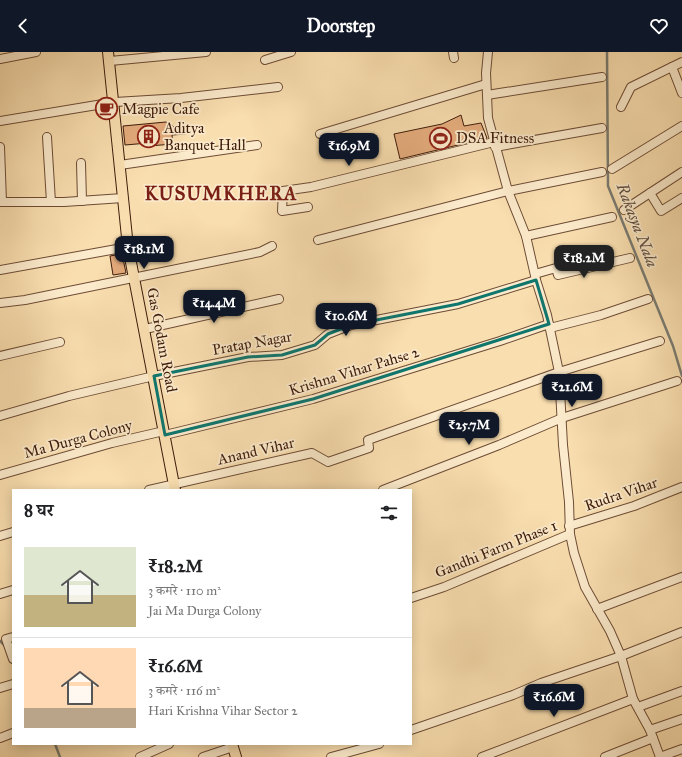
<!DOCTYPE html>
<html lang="hi">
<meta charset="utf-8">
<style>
:root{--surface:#fff;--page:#f6f6f6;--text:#202124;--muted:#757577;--line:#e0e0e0;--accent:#111827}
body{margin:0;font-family:"IM FELL Great Primer","Noto Serif Devanagari",serif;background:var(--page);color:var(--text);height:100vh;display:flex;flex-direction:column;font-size:15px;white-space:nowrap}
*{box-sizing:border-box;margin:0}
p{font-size:13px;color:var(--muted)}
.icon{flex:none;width:22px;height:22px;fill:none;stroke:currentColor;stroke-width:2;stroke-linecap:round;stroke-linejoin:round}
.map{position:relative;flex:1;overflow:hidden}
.drawer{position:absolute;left:12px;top:437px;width:400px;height:256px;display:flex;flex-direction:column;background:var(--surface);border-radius:0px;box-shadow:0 2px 10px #0003}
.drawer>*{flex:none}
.price{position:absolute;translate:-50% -34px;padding:0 9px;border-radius:8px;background:var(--accent);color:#fff;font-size:13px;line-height:26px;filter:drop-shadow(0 1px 2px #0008)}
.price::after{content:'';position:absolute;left:50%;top:24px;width:12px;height:9px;margin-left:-6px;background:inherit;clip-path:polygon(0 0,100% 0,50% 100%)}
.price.active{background:#222;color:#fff}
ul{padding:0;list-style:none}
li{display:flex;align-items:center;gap:12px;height:100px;padding:0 12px}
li+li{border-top:1px solid var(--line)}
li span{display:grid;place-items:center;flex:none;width:112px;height:80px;border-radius:0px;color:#555}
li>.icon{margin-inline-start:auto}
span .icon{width:48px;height:48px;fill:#fffc;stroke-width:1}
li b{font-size:17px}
h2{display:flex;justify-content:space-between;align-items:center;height:48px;padding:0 12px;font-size:17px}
header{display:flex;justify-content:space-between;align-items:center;height:52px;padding:0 12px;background:var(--accent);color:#fff;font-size:18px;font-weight:700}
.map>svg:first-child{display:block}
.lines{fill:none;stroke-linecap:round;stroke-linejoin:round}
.stream{stroke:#797b71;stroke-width:2.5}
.building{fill:#e5ac7d;stroke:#3e1c0c}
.minor-casing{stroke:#6d4c35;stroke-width:10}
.major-casing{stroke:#3e1c0c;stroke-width:12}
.minor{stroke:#fbeacb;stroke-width:8}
.major{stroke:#f9deaf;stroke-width:10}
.marked{fill:none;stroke:#0f766e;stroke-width:3;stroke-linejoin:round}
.labels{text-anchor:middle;stroke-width:3.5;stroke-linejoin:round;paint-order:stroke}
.poi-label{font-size:15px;fill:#3e1c0c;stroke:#fbeacb;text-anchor:start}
.street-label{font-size:15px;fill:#3e1c0c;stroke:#fbeacb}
.water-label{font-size:16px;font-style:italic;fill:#5c4b3f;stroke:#fbeacb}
.district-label{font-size:19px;font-weight:bold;letter-spacing:1px;fill:#7a1f14;stroke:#fbeacb}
</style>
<header><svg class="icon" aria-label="back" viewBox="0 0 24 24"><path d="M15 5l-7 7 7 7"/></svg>Doorstep<svg class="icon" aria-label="heart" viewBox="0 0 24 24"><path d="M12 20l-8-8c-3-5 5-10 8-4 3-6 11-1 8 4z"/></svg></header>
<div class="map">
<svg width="682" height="705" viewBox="0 0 682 705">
<rect width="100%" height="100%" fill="#f9deaf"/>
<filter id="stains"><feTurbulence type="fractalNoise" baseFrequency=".005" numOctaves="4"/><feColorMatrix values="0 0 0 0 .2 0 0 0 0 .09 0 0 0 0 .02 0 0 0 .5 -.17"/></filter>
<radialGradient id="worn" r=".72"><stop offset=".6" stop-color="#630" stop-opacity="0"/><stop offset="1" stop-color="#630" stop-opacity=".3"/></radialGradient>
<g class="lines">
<g class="stream">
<polyline points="607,0 608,134 673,294 682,324"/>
<polyline points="0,589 5,594"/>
<polyline points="55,692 60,705"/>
</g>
</g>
<g class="building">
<polygon points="461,63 464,74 481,71 487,86 400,107 394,82 442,72"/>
<polygon points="166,70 186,82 172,83 173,92 149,94 148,91 125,93 123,74"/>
<polygon points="122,202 126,221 113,223 110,204"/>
</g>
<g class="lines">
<defs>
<g id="minor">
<polyline points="453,0 454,6"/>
<polyline points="488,0 486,21 488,66 508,139 526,184 536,228 547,263 559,320 563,393 569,450 570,482 574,501 585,535 610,579 621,604 633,647 650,678 660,705"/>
<polyline points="0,7 36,0"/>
<polyline points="265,8 291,0"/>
<polyline points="110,9 206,0"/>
<polyline points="672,15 682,41"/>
<polyline points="487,43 602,25"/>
<polyline points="621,55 631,35 682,10"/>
<polyline points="0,69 115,50 181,46 278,35"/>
<polyline points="320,82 486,32"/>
<polyline points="47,85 51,150"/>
<polyline points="0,95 2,150"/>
<polyline points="495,95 602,76"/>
<polyline points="81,111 82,149"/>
<polyline points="120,113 257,93"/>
<polyline points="612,117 682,74"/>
<polyline points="650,141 661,159 682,146"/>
<polyline points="0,150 64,150 123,146"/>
<polyline points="308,155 282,159 283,139 311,135 494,90"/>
<polyline points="624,158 682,120"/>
<polyline points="526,184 612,165"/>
<polyline points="318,188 508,139 602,120"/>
<polyline points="0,218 128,195"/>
<polyline points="535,222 556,216 558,223 630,206"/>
<polyline points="0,251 25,248 260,200 272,194"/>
<polyline points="550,276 601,263 648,247"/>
<polyline points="145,277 279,247"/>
<polyline points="0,304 60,290"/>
<polyline points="0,364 69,344 154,324 248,305 282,303 315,293 328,282 351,273 458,252 536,228"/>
<polyline points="165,383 313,347 500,289 549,272"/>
<polyline points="0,423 112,391 164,379"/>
<polyline points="149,438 312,401 328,410 369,396 368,388 559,320 660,289"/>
<polyline points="383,438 499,393 562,366 677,329"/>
<polyline points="569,474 634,454 682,435"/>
<polyline points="0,484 13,480"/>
<polyline points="0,542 13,538"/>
<polyline points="411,546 444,535 570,482"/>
<polyline points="597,557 682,525"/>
<polyline points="13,607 6,587 13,585"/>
<polyline points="0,636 13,632"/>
<polyline points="638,655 682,639"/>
<polyline points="411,678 513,643 541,631 621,604 682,580"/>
<polyline points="650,678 682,667"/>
<polyline points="0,686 13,681"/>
<polyline points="140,705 169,692"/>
<polyline points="203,705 233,695"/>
<polyline points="331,705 379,692"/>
<polyline points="482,705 633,647"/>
<polyline points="605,705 653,686"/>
<polyline points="660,705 682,697"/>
</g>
<g id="major">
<polyline points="108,0 128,195 175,438"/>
<polyline points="232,692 236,705"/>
</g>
</defs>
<use href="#minor" class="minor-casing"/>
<use href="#major" class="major-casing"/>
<use href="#minor" class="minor"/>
<use href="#major" class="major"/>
</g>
<path class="marked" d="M536,228l13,44 -236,75 -148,36 -11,-59 94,-19 34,-2 33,-10 13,-11 23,-9 107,-21z"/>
<defs>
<symbol id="cafe-ring" viewBox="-11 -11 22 22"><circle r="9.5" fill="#fbeacb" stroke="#8f2418" stroke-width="1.5"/><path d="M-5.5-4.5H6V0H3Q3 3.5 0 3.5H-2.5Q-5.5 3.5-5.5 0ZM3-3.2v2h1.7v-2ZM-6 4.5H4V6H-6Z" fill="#8f2418"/></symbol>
<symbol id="building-ring" viewBox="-11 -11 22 22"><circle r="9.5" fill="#fbeacb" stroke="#8f2418" stroke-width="1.5"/><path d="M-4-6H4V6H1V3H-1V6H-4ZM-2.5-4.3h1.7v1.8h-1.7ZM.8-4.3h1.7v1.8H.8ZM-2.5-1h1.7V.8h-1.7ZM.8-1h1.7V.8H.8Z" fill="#8f2418"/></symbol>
<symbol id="stadium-ring" viewBox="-11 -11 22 22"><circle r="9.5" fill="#fbeacb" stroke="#8f2418" stroke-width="1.5"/><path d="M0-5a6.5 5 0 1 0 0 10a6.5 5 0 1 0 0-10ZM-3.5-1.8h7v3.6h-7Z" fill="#8f2418"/></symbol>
</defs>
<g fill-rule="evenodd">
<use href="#cafe-ring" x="94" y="44" width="25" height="25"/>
<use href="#building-ring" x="136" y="72" width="25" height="25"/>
<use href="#stadium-ring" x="428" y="74" width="25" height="25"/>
</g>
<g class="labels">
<g class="poi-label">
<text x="122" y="62">Magpie Cafe</text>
<text x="164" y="81">Aditya<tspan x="164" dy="17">Banquet Hall</tspan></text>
<text x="456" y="91">DSA Fitness</text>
</g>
<g class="street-label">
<text transform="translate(162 288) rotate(79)" y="5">Gas Godam Road</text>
<text transform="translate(252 291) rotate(-10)" y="5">Pratap Nagar</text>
<text transform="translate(354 319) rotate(-17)" y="5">Krishna Vihar Pahse 2</text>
<text transform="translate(78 387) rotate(-15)" y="5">Ma Durga Colony</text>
<text transform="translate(256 399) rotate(-13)" y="5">Anand Vihar</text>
<text transform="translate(621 442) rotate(-19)" y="5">Rudra Vihar</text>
<text transform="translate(496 497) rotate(-22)" y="5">Gandhi Farm Phase 1</text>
</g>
<g class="water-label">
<text transform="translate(638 173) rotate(69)" y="6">Rakasya Nala</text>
</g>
<g class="district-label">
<text x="221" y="148">KUSUMKHERA</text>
</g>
</g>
<rect width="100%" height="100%" filter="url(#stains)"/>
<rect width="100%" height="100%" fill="url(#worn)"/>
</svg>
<b class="price" style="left:349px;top:115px">₹16.9M</b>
<b class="price" style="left:144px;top:218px">₹18.1M</b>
<b class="price active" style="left:584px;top:227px">₹18.2M</b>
<b class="price" style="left:214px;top:272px">₹14.4M</b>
<b class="price" style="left:346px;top:285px">₹10.6M</b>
<b class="price" style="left:572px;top:356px">₹21.6M</b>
<b class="price" style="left:469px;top:394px">₹25.7M</b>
<b class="price" style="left:554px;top:666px">₹16.6M</b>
<section class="drawer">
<h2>8 घर<svg class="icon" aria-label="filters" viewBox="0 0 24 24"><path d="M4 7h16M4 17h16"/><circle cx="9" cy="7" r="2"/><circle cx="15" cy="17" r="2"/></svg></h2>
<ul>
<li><span style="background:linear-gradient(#dfe7d0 60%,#c2b280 0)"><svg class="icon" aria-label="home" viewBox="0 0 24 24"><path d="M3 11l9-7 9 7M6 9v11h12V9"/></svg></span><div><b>₹18.2M</b><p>3 कमरे · 110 m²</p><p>Jai Ma Durga Colony</p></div></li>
<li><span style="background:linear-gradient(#ffd9b3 75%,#b9a48a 0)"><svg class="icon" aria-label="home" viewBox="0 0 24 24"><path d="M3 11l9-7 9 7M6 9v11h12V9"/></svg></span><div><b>₹16.6M</b><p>3 कमरे · 116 m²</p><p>Hari Krishna Vihar Sector 2</p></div></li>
</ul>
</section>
</div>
